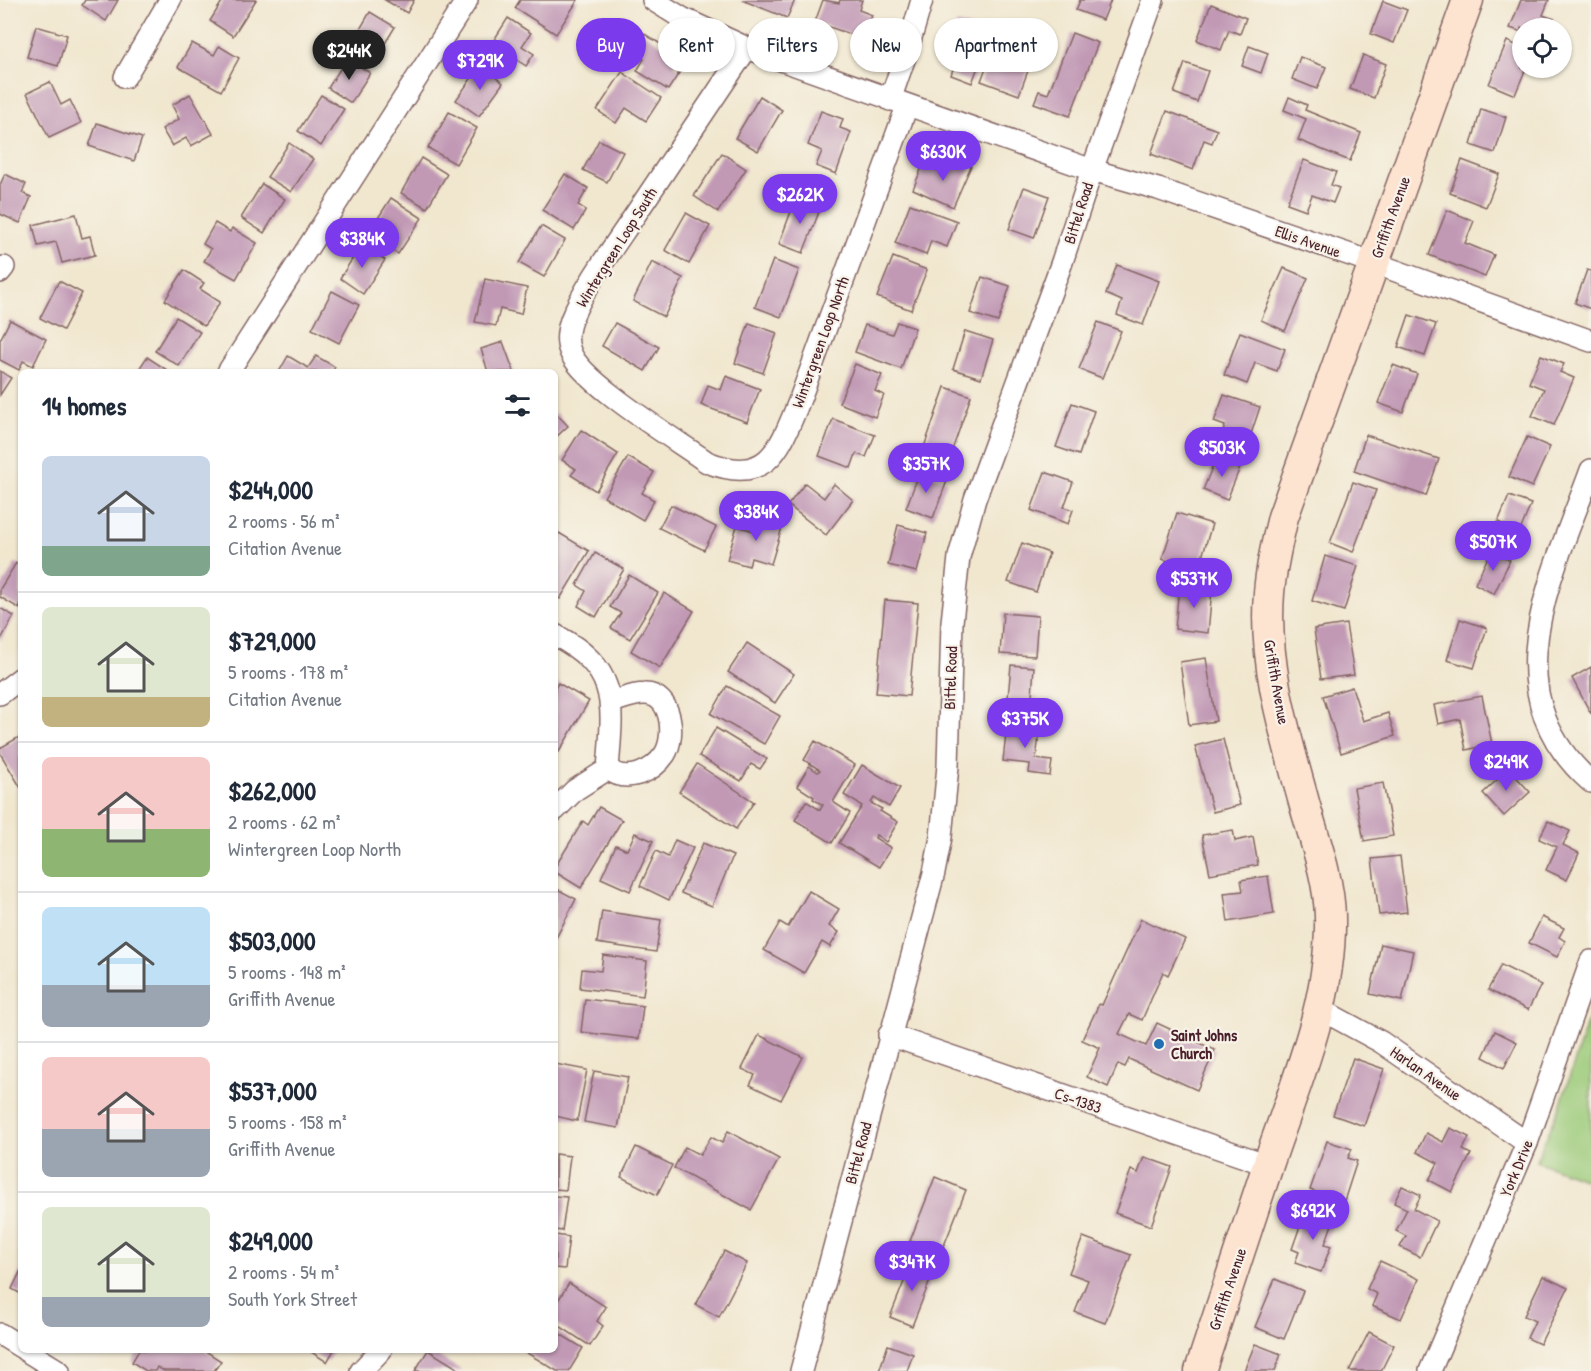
<!DOCTYPE html>
<meta charset="utf-8">
<style>
:root{--surface:#fff;--page:#f2f2f3;--text:#1f2937;--muted:#747a83;--line:#e0e1e3;--accent:#7c3aed}
body{margin:0;font-family:"Patrick Hand",sans-serif;background:var(--page);color:var(--text);height:100vh;display:flex;flex-direction:column;font-size:22px;white-space:nowrap}
*{box-sizing:border-box;margin:0}
p{font-size:20px;color:var(--muted)}
.icon{flex:none;width:33px;height:33px;fill:none;stroke:currentColor;stroke-width:2;stroke-linecap:round;stroke-linejoin:round}
.map{position:relative;flex:1;overflow:hidden}
.panel{position:absolute;left:18px;top:369px;width:540px;height:984px;display:flex;flex-direction:column;background:var(--surface);border-radius:9px;box-shadow:0 2px 4px #0004}
.panel>*{flex:none}
.guide{position:absolute;left:576px;top:18px;width:570px;height:54px;display:flex;gap:12px}
.fabs{position:absolute;left:1512px;top:18px;display:grid;gap:12px}
.fabs a{display:grid;place-items:center;width:60px;height:60px;border-radius:50%;background:var(--surface);box-shadow:0 2px 4px #0004;font-size:30px}
.price{position:absolute;translate:-50% -51px;padding:0 14px;border-radius:21px;background:var(--accent);color:#fff;font-size:20px;line-height:39px;filter:drop-shadow(0 2px 3px #0008)}
.price::after{content:'';position:absolute;left:50%;top:36px;width:18px;height:14px;margin-left:-9px;background:inherit;clip-path:polygon(0 0,100% 0,50% 100%)}
.price.on{background:#222;color:#fff}
ul{padding:0;list-style:none}
li{display:flex;align-items:center;gap:18px;height:150px;padding:0 24px}
li+li{border-top:2px solid var(--line)}
li span{display:grid;place-items:center;flex:none;width:168px;height:120px;border-radius:9px;color:#555}
li>.icon{margin-inline-start:auto}
span .icon{width:72px;height:72px;fill:#fffc;stroke-width:1}
li b{font-size:26px}
h2{display:flex;justify-content:space-between;align-items:center;height:72px;padding:0 24px;font-size:26px}
.pill{padding:0 21px;border-radius:27px;background:var(--surface);box-shadow:0 2px 4px #0004;font-size:21px;line-height:54px}
.pill.on{background:var(--accent);color:#fff}
.map>svg:first-child{display:block}
.green{fill:#9bca79;stroke:#727452;stroke-width:1.5}
.building{fill:#c199b5}
.lines{fill:none;stroke-linecap:round;stroke-linejoin:round}
.street-casing{stroke:#846564;stroke-width:24}
.secondary-casing{stroke:#846564;stroke-width:33}
.street{stroke:#fff;stroke-width:21}
.secondary{stroke:#fde4d1;stroke-width:30}
.poi-dot{fill:#1f6fb2;stroke:#f7f3e8;stroke-width:2}
.labels{text-anchor:middle;stroke-width:4.5;stroke-linejoin:round;paint-order:stroke}
.street-label{font-size:16px;fill:#4a1f2b;stroke:#f7f3e8}
.poi-label{font-size:16px;font-weight:bold;fill:#4a1f2b;stroke:#f7f3e8;text-anchor:start}
</style>
<div class="map">
<svg width="1591" height="1371" viewBox="0 0 1591 1371">
<rect width="100%" height="100%" fill="#f7f3e8"/>
<filter id="ink" filterUnits="userSpaceOnUse"><feTurbulence type="fractalNoise" baseFrequency=".0167" numOctaves="2"/><feDisplacementMap in="SourceGraphic" scale="12" xChannelSelector="R" yChannelSelector="G"/><feConvolveMatrix kernelMatrix="1 2 1 2 8 2 1 2 1" color-interpolation-filters="sRGB"/></filter>
<filter id="wash" filterUnits="userSpaceOnUse"><feTurbulence type="fractalNoise" baseFrequency=".008" numOctaves="4" result="noise"/><feDisplacementMap in="SourceGraphic" scale="24" xChannelSelector="R" yChannelSelector="G"/><feGaussianBlur stdDeviation="1.35" result="paint"/><feColorMatrix in="noise" values="0 0 0 0 0 0 0 0 0 0 0 0 0 0 0 0 0 1.4 0 .05"/><feComposite in="paint" operator="in"/></filter>
<g filter="url(#wash)">
<rect width="100%" height="100%" fill="#f1e7cf"/>
<polygon class="green" points="1591,1011 1591,1182 1536,1161 1560,1106"/>
<g id="blocks">
<g class="building">
<polygon points="85,0 118,0 106,21 82,5"/>
<polygon points="223,0 256,0 233,36 210,21"/>
<polygon points="385,0 414,0 407,13"/>
<polygon points="520,0 578,0 556,34 515,8"/>
<polygon points="742,0 795,0 787,18"/>
<polygon points="823,0 839,3 840,0 862,0 859,10 872,15 864,39 815,22"/>
<polygon points="1080,0 1111,0 1103,20 1076,10"/>
<polygon points="1521,0 1549,0 1543,15 1554,19 1551,28 1522,28 1522,32 1510,28"/>
<polygon points="1383,1 1407,10 1394,43 1371,34"/>
<polygon points="1211,4 1246,18 1240,34 1229,30 1221,50 1197,40"/>
<polygon points="370,12 395,27 376,58 352,43"/>
<polygon points="508,18 531,33 522,46 534,54 526,66 514,58 508,68 485,54"/>
<polygon points="622,20 680,56 674,66 681,70 668,90 637,71 644,59 630,51 626,58 606,46"/>
<polygon points="957,23 977,30 972,43 985,48 972,83 951,75 954,66 943,62"/>
<polygon points="36,26 67,35 58,66 27,57"/>
<polygon points="1072,33 1098,43 1070,116 1034,103 1039,91 1048,94"/>
<polygon points="1507,41 1522,48 1522,68 1526,68 1515,95 1489,84"/>
<polygon points="192,43 214,55 219,46 239,58 221,91 178,67"/>
<polygon points="1249,46 1268,53 1261,73 1242,66"/>
<polygon points="991,54 1029,68 1019,95 981,81"/>
<polygon points="1363,55 1386,64 1374,98 1350,89"/>
<polygon points="1300,57 1326,67 1317,89 1292,79"/>
<polygon points="347,58 370,73 351,103 328,88"/>
<polygon points="1185,63 1208,71 1197,102 1174,93"/>
<polygon points="480,66 503,83 479,116 456,100"/>
<polygon points="622,72 661,98 646,121 626,108 616,123 597,110"/>
<polygon points="50,82 61,105 70,100 81,123 49,138 27,93"/>
<polygon points="190,94 213,134 191,146 186,138 172,146 162,129 179,119 172,105"/>
<polygon points="321,95 344,109 321,146 298,131"/>
<polygon points="760,96 782,110 758,151 735,138"/>
<polygon points="1289,97 1307,105 1305,110 1361,133 1350,161 1298,140 1306,119 1284,110"/>
<polygon points="1481,109 1506,117 1495,153 1471,145"/>
<polygon points="821,111 843,119 840,128 851,132 836,174 816,166 822,151 808,145"/>
<polygon points="1167,111 1217,130 1212,143 1204,140 1193,170 1151,154"/>
<polygon points="449,112 477,128 456,164 428,148"/>
<polygon points="97,123 142,138 134,161 89,146"/>
<polygon points="599,140 623,152 607,182 583,170"/>
<polygon points="289,143 313,159 291,192 267,177"/>
<polygon points="722,153 746,169 718,212 694,196"/>
<polygon points="950,157 971,166 953,207 913,189 923,165 943,173"/>
<polygon points="421,158 447,174 427,208 401,193"/>
<polygon points="1304,160 1336,172 1331,185 1339,188 1333,203 1312,195 1306,210 1287,203"/>
<polygon points="1462,160 1499,174 1486,207 1450,193"/>
<polygon points="5,174 26,184 22,193 31,197 20,223 0,214 0,185"/>
<polygon points="565,174 588,188 578,205 586,210 574,230 542,210"/>
<polygon points="262,184 285,199 264,233 241,218"/>
<polygon points="1024,187 1049,196 1034,238 1009,229"/>
<polygon points="391,198 422,218 398,254 376,239 386,223 378,218"/>
<polygon points="796,198 821,207 803,253 779,244"/>
<polygon points="910,204 957,221 947,247 931,241 926,255 895,243"/>
<polygon points="1447,210 1474,221 1465,243 1494,255 1485,277 1429,255"/>
<polygon points="686,213 710,226 689,264 665,250"/>
<polygon points="76,214 82,238 90,236 95,255 62,263 56,242 38,246 33,225"/>
<polygon points="215,223 230,232 232,228 257,243 236,279 204,261 211,249 203,244"/>
<polygon points="541,226 565,240 544,277 519,263"/>
<polygon points="362,244 385,260 363,294 340,278"/>
<polygon points="893,257 927,270 911,310 877,297"/>
<polygon points="773,260 799,270 781,317 755,307"/>
<polygon points="652,262 683,278 664,317 633,301"/>
<polygon points="1117,265 1159,281 1143,325 1117,315 1122,301 1106,294"/>
<polygon points="1284,268 1308,278 1285,331 1261,320"/>
<polygon points="184,270 204,283 200,289 220,302 204,326 165,300"/>
<polygon points="1587,270 1591,271 1591,309 1575,303"/>
<polygon points="982,277 1010,286 998,322 970,313"/>
<polygon points="485,279 527,288 521,314 500,309 496,326 475,322"/>
<polygon points="59,281 82,293 63,330 40,318"/>
<polygon points="332,291 359,305 339,343 312,329"/>
<polygon points="1409,315 1436,324 1425,356 1398,347"/>
<polygon points="176,317 200,332 179,366 155,351"/>
<polygon points="10,320 46,339 33,366 23,361 19,370 0,360 0,340"/>
<polygon points="897,322 915,328 901,369 855,352 865,325 892,334"/>
<polygon points="1098,322 1121,331 1102,378 1079,369"/>
<polygon points="615,323 659,347 645,371 602,346"/>
<polygon points="749,323 777,333 763,373 735,363"/>
<polygon points="965,331 993,340 981,378 953,369"/>
<polygon points="1240,332 1285,349 1277,371 1255,363 1247,384 1224,375"/>
<polygon points="503,342 514,372 488,372 481,349"/>
<polygon points="1541,355 1564,364 1560,372 1574,378 1554,425 1532,416 1544,389 1529,383"/>
<polygon points="288,356 308,368 316,356 335,367 332,372 279,372"/>
<polygon points="147,357 170,372 137,372"/>
<polygon points="855,364 882,375 875,391 884,395 875,417 839,403"/>
<polygon points="1393,365 1417,374 1403,412 1378,403"/>
<polygon points="0,371 11,378 0,395"/>
<polygon points="726,376 760,389 747,422 701,405 708,385 721,390"/>
<polygon points="945,387 971,396 949,459 923,450"/>
<polygon points="1224,395 1260,407 1248,443 1222,434 1225,426 1214,422"/>
<polygon points="1072,403 1094,411 1079,455 1056,447"/>
<polygon points="555,412 568,426 555,438"/>
<polygon points="833,419 875,435 866,457 856,454 851,468 819,456"/>
<polygon points="581,430 618,454 596,491 571,475 576,469 562,460"/>
<polygon points="1366,435 1439,459 1426,496 1354,471"/>
<polygon points="1527,437 1550,447 1532,487 1509,477"/>
<polygon points="1217,455 1241,465 1227,500 1203,490"/>
<polygon points="628,457 654,472 642,493 654,500 643,520 604,497"/>
<polygon points="920,471 947,481 933,518 906,508"/>
<polygon points="1045,472 1073,482 1064,507 1073,510 1068,524 1031,510"/>
<polygon points="1353,482 1376,490 1353,552 1330,543"/>
<polygon points="805,483 824,498 834,484 853,500 826,535 788,505"/>
<polygon points="1509,496 1531,504 1520,531 1498,522"/>
<polygon points="671,505 716,527 704,550 659,528"/>
<polygon points="1177,513 1212,524 1198,570 1162,559"/>
<polygon points="762,514 784,521 771,564 751,558 749,566 727,560 737,526 757,532"/>
<polygon points="898,525 927,533 917,572 888,565"/>
<polygon points="559,533 589,551 560,599 555,596 555,539"/>
<polygon points="1022,543 1049,553 1036,592 1008,582"/>
<polygon points="1491,551 1510,560 1494,594 1475,584"/>
<polygon points="595,553 624,569 596,617 578,606 586,591 577,585"/>
<polygon points="1325,556 1358,566 1344,611 1312,601"/>
<polygon points="16,563 21,566 20,609 0,597 0,589"/>
<polygon points="629,575 658,593 630,639 611,628 621,613 610,607"/>
<polygon points="1179,586 1212,589 1208,633 1175,629"/>
<polygon points="664,593 694,611 660,668 631,651"/>
<polygon points="885,600 918,603 909,696 876,693"/>
<polygon points="0,608 14,616 0,641"/>
<polygon points="1003,613 1038,616 1035,656 1000,654"/>
<polygon points="1460,619 1487,628 1474,668 1447,660"/>
<polygon points="1346,624 1354,675 1321,679 1314,629"/>
<polygon points="747,643 794,674 775,703 728,672"/>
<polygon points="1206,658 1216,721 1189,725 1180,662"/>
<polygon points="1011,665 1034,667 1032,696 1038,697 1036,711 1007,709"/>
<polygon points="1591,667 1591,714 1572,678"/>
<polygon points="558,683 589,701 559,752 555,750 555,688"/>
<polygon points="727,686 780,716 764,744 711,714"/>
<polygon points="1352,687 1363,721 1388,713 1395,736 1341,753 1323,696"/>
<polygon points="1482,696 1492,744 1466,750 1460,719 1438,724 1434,705"/>
<polygon points="1007,725 1040,728 1036,759 1052,761 1050,776 1029,773 1030,764 1003,761"/>
<polygon points="716,728 767,759 760,769 751,764 741,781 699,756"/>
<polygon points="21,736 21,788 0,753 0,748"/>
<polygon points="1223,739 1240,805 1213,812 1195,746"/>
<polygon points="815,741 855,765 833,802 850,813 832,843 795,820 806,801 820,810 823,805 813,799 814,797 797,786 809,766 818,772 820,770 804,760"/>
<polygon points="697,764 754,802 736,829 679,792"/>
<polygon points="862,765 900,788 889,807 874,798 871,803 882,809 880,811 898,822 886,842 876,835 875,838 891,848 879,867 839,843 862,806 844,795"/>
<polygon points="1509,769 1530,792 1504,816 1483,793"/>
<polygon points="1383,783 1393,836 1364,841 1354,788"/>
<polygon points="599,807 622,820 581,888 555,872 555,867 583,821 588,825"/>
<polygon points="1548,821 1570,831 1563,845 1579,853 1567,880 1546,870 1557,847 1539,839"/>
<polygon points="1233,830 1235,841 1253,837 1258,865 1210,874 1202,835"/>
<polygon points="635,833 653,841 630,891 601,878 616,845 627,850"/>
<polygon points="675,840 693,848 669,900 640,886 656,851 668,857"/>
<polygon points="703,843 733,856 712,906 681,893"/>
<polygon points="1400,856 1407,912 1379,915 1372,859"/>
<polygon points="1268,876 1274,914 1228,922 1224,893 1243,891 1241,880"/>
<polygon points="555,888 576,899 555,940"/>
<polygon points="809,891 839,909 829,926 839,932 830,947 822,942 804,973 764,950 780,922 788,927"/>
<polygon points="602,911 661,920 656,952 597,943"/>
<polygon points="1542,917 1564,928 1559,937 1565,941 1557,957 1529,943"/>
<polygon points="1141,919 1185,939 1168,975 1163,972 1142,1020 1129,1014 1119,1034 1146,1046 1157,1023 1215,1050 1197,1090 1129,1059 1125,1067 1118,1064 1108,1087 1087,1077 1100,1048 1082,1040 1099,1004 1102,1005"/>
<polygon points="1381,944 1413,951 1402,1001 1370,994"/>
<polygon points="603,955 647,961 643,996 580,988 582,969 601,971"/>
<polygon points="1501,965 1541,985 1528,1010 1488,990"/>
<polygon points="585,999 643,1006 639,1039 581,1032"/>
<polygon points="1495,1031 1517,1042 1504,1068 1483,1057"/>
<polygon points="759,1035 803,1057 781,1100 750,1085 755,1075 742,1069"/>
<polygon points="1353,1058 1384,1069 1364,1126 1333,1115"/>
<polygon points="555,1064 587,1070 577,1121 555,1116"/>
<polygon points="594,1071 628,1077 618,1128 584,1122"/>
<polygon points="1450,1128 1469,1137 1463,1150 1471,1154 1452,1192 1429,1180 1438,1163 1417,1152 1426,1133 1443,1142"/>
<polygon points="728,1131 779,1159 751,1210 674,1168 685,1147 700,1155 711,1137 722,1143"/>
<polygon points="1327,1141 1352,1149 1348,1158 1357,1161 1344,1201 1310,1190"/>
<polygon points="636,1147 672,1165 657,1195 621,1177"/>
<polygon points="555,1154 570,1156 566,1190 555,1189"/>
<polygon points="1144,1157 1172,1167 1151,1226 1115,1213 1131,1170 1138,1173"/>
<polygon points="935,1177 966,1190 941,1253 910,1241"/>
<polygon points="1402,1186 1421,1195 1414,1209 1437,1221 1420,1257 1400,1247 1406,1236 1396,1231 1407,1209 1394,1203"/>
<polygon points="555,1196 567,1197 562,1231 555,1230"/>
<polygon points="1306,1209 1334,1219 1325,1244 1331,1246 1321,1272 1295,1263 1299,1252 1292,1249"/>
<polygon points="555,1235 569,1237 565,1269 555,1268"/>
<polygon points="1083,1237 1131,1255 1105,1323 1075,1312 1088,1280 1069,1273"/>
<polygon points="724,1251 747,1263 719,1317 696,1305"/>
<polygon points="913,1259 935,1268 912,1326 890,1317"/>
<polygon points="1380,1261 1419,1279 1401,1319 1372,1306 1377,1294 1367,1289"/>
<polygon points="21,1270 21,1294 12,1289"/>
<polygon points="1543,1276 1568,1288 1540,1344 1527,1338 1535,1321 1524,1316"/>
<polygon points="1275,1279 1303,1291 1284,1339 1255,1327"/>
<polygon points="569,1283 606,1307 597,1321 603,1326 590,1346 555,1323 555,1297 559,1299"/>
<polygon points="555,1331 583,1348 569,1371 557,1371 522,1350 555,1350"/>
<polygon points="1369,1332 1394,1345 1381,1371 1349,1371"/>
<polygon points="1255,1344 1281,1354 1275,1371 1244,1371"/>
<polygon points="888,1345 913,1354 907,1371 879,1371"/>
<polygon points="139,1350 204,1350 221,1361 214,1371 164,1371 157,1367 155,1371 146,1371 132,1362"/>
<polygon points="308,1350 334,1350 327,1362"/>
<polygon points="428,1350 462,1371 415,1371"/>
</g>
</g>
</g>
<g filter="url(#ink)">
<use href="#blocks" fill-opacity="0" stroke="#846564" stroke-width="1.5"/>
<g class="lines">
<defs>
<g id="street">
<polyline points="653,0 682,18 747,48 1092,170 1158,189 1374,263 1591,341"/>
<path d="M747,48c-37,56 -75,111 -112,167 -20,30 -51,72 -64,105 -3,9 -5,22 -1,31 9,30 108,90 137,111 62,24 73,-14 93,-63l107,-293"/>
<polyline points="125,77 170,0"/>
<polyline points="890,100 908,48 922,0"/>
<polyline points="0,272 4,267"/>
<polyline points="228,372 467,0"/>
<path d="M1591,470c-38,105 -103,222 0,312"/>
<path d="M555,635c65,34 58,69 53,134l-33,21 -20,20"/>
<polyline points="0,694 21,678"/>
<path d="M608,769c19,15 45,3 57,-15 11,-18 7,-61 -21,-60 -10,0 -22,5 -32,8"/>
<polyline points="1320,1009 1381,1042 1527,1143"/>
<polyline points="889,1035 1268,1165"/>
<polyline points="0,1334 21,1347"/>
<polyline points="25,1350 59,1371"/>
<polyline points="361,1371 381,1350"/>
<polyline points="801,1371 934,873 941,837 948,766 952,622 959,557 975,499 1062,262 1092,170 1153,0"/>
<polyline points="1430,1371 1527,1143 1591,961"/>
</g>
<path id="secondary" d="M1200,1371c23,-69 45,-138 68,-206 27,-81 64,-162 62,-249 -1,-37 -15,-75 -25,-110 -19,-70 -42,-140 -36,-213 2,-26 8,-51 14,-76l185,-517"/>
</defs>
<use href="#street" class="street-casing"/>
<use href="#secondary" class="secondary-casing"/>
<use href="#street" class="street"/>
<use href="#secondary" class="secondary"/>
</g>
</g>
<circle class="poi-dot" cx="1159" cy="1044" r="6"/>
<g class="labels">
<g class="street-label">
<text transform="translate(1078 213) rotate(-72)" y="6">Bittel Road</text>
<text transform="translate(1390 217) rotate(-70)" y="6">Griffith Avenue</text>
<text transform="translate(1308 241) rotate(19)" y="6">Ellis Avenue</text>
<text transform="translate(616 247) rotate(-58)" y="6">Wintergreen Loop South</text>
<text transform="translate(820 342) rotate(-70)" y="6">Wintergreen Loop North</text>
<text transform="translate(950 678) rotate(-88)" y="6">Bittel Road</text>
<text transform="translate(1277 682) rotate(80)" y="6">Griffith Avenue</text>
<text transform="translate(1426 1073) rotate(35)" y="6">Harlan Avenue</text>
<text transform="translate(1078 1100) rotate(19)" y="6">Cs-1383</text>
<text transform="translate(858 1153) rotate(-75)" y="6">Bittel Road</text>
<text transform="translate(1516 1168) rotate(-67)" y="6">York Drive</text>
<text transform="translate(1227 1289) rotate(-71)" y="6">Griffith Avenue</text>
</g>
<g class="poi-label">
<text x="1171" y="1041">Saint Johns<tspan x="1171" dy="18">Church</tspan></text>
</g>
</g>
</svg>
<div class="fabs">
<a><svg class="icon" aria-label="locate" viewBox="0 0 24 24"><circle cx="12" cy="12" r="6"/><path d="M12 2v4M12 18v4M2 12h4M18 12h4"/></svg></a>
</div>
<b class="price on" style="left:349px;top:81px">$244K</b>
<b class="price" style="left:480px;top:91px">$729K</b>
<b class="price" style="left:943px;top:182px">$630K</b>
<b class="price" style="left:800px;top:225px">$262K</b>
<b class="price" style="left:362px;top:269px">$384K</b>
<b class="price" style="left:1222px;top:478px">$503K</b>
<b class="price" style="left:926px;top:494px">$357K</b>
<b class="price" style="left:756px;top:542px">$384K</b>
<b class="price" style="left:1493px;top:572px">$507K</b>
<b class="price" style="left:1194px;top:609px">$537K</b>
<b class="price" style="left:1025px;top:749px">$375K</b>
<b class="price" style="left:1506px;top:792px">$249K</b>
<b class="price" style="left:1313px;top:1241px">$692K</b>
<b class="price" style="left:912px;top:1292px">$347K</b>
<div class="guide">
<a class="pill on">Buy</a>
<a class="pill">Rent</a>
<a class="pill">Filters</a>
<a class="pill">New</a>
<a class="pill">Apartment</a>
</div>
<section class="panel">
<h2>14 homes<svg class="icon" aria-label="filters" viewBox="0 0 24 24"><path d="M4 7h16M4 17h16"/><circle cx="9" cy="7" r="2"/><circle cx="15" cy="17" r="2"/></svg></h2>
<ul>
<li><span style="background:linear-gradient(#c9d6e8 75%,#7fa58c 0)"><svg class="icon" aria-label="home" viewBox="0 0 24 24"><path d="M3 11l9-7 9 7M6 9v11h12V9"/></svg></span><div><b>$244,000</b><p>2 rooms · 56 m²</p><p>Citation Avenue</p></div></li>
<li><span style="background:linear-gradient(#dfe7d0 75%,#c2b280 0)"><svg class="icon" aria-label="home" viewBox="0 0 24 24"><path d="M3 11l9-7 9 7M6 9v11h12V9"/></svg></span><div><b>$729,000</b><p>5 rooms · 178 m²</p><p>Citation Avenue</p></div></li>
<li><span style="background:linear-gradient(#f6c9c9 60%,#8fb573 0)"><svg class="icon" aria-label="home" viewBox="0 0 24 24"><path d="M3 11l9-7 9 7M6 9v11h12V9"/></svg></span><div><b>$262,000</b><p>2 rooms · 62 m²</p><p>Wintergreen Loop North</p></div></li>
<li><span style="background:linear-gradient(#bfe0f5 65%,#9aa5b1 0)"><svg class="icon" aria-label="home" viewBox="0 0 24 24"><path d="M3 11l9-7 9 7M6 9v11h12V9"/></svg></span><div><b>$503,000</b><p>5 rooms · 148 m²</p><p>Griffith Avenue</p></div></li>
<li><span style="background:linear-gradient(#f6c9c9 60%,#9aa5b1 0)"><svg class="icon" aria-label="home" viewBox="0 0 24 24"><path d="M3 11l9-7 9 7M6 9v11h12V9"/></svg></span><div><b>$537,000</b><p>5 rooms · 158 m²</p><p>Griffith Avenue</p></div></li>
<li><span style="background:linear-gradient(#dfe7d0 75%,#9aa5b1 0)"><svg class="icon" aria-label="home" viewBox="0 0 24 24"><path d="M3 11l9-7 9 7M6 9v11h12V9"/></svg></span><div><b>$249,000</b><p>2 rooms · 54 m²</p><p>South York Street</p></div></li>
</ul>
</section>
</div>
